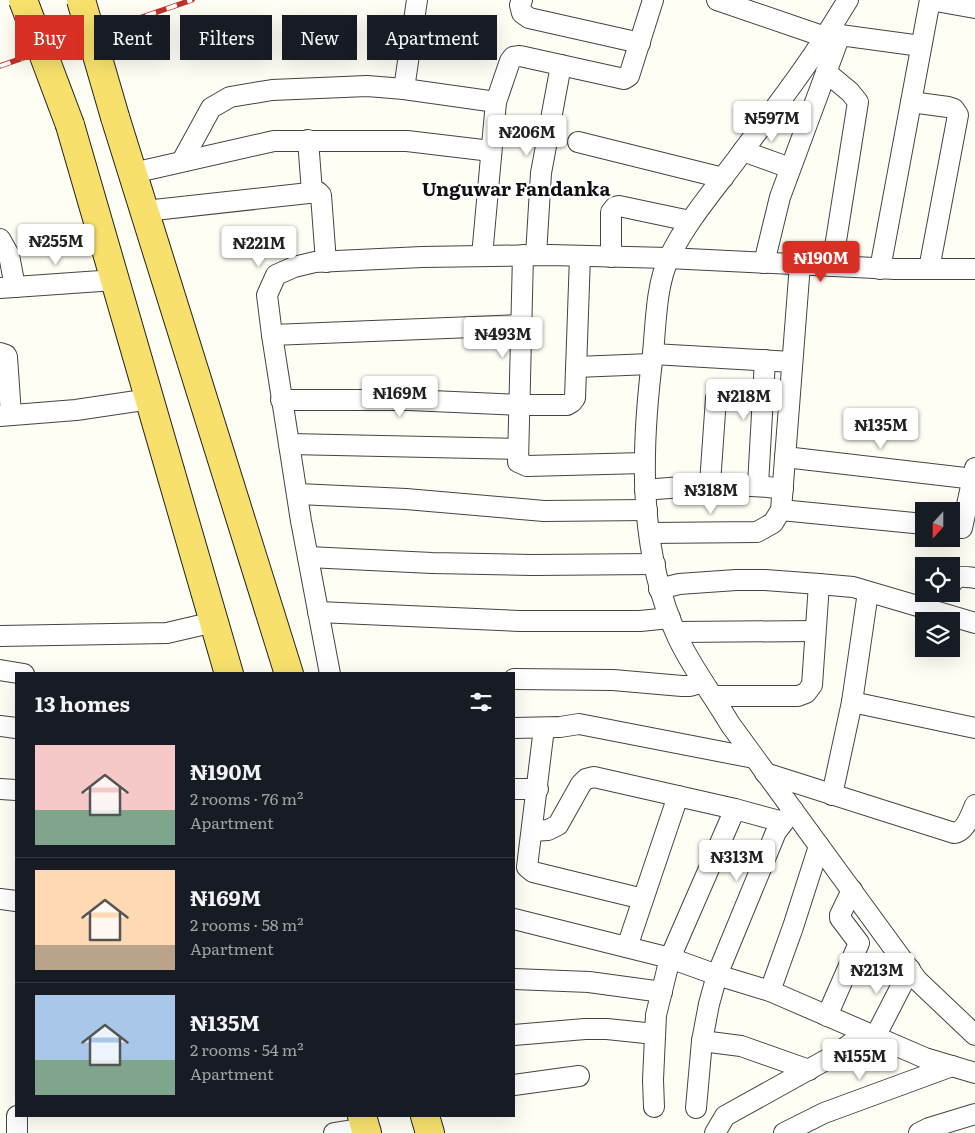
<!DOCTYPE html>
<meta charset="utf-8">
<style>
:root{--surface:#171b24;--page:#20242c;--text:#f1f3f6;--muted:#9ea1a6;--line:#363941;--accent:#d93025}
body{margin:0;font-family:Literata,serif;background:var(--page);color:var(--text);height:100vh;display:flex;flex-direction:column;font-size:19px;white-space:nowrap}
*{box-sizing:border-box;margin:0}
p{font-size:16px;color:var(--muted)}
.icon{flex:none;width:28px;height:28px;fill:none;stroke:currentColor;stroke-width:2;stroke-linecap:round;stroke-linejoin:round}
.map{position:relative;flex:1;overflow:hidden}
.details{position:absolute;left:15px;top:672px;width:500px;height:445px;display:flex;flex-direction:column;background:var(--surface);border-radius:0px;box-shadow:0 5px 20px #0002}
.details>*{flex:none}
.hud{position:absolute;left:15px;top:15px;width:500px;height:45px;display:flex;gap:10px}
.needle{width:32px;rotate:201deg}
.fabs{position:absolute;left:915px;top:502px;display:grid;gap:10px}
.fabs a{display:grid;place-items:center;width:45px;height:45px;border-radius:0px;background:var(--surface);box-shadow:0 5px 20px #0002;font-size:25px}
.price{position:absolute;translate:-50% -42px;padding:0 11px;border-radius:5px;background:#fff;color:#222;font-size:16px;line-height:32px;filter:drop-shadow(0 1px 2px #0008)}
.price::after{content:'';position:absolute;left:50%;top:30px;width:15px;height:11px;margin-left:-8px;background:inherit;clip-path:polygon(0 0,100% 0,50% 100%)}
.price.on{background:var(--accent);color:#fff}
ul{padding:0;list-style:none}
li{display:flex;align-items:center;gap:15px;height:125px;padding:0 20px}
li+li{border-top:1px solid var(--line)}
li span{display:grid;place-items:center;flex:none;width:140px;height:100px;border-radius:0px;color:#555}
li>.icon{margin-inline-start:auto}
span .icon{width:60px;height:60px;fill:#fffc;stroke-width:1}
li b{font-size:21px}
h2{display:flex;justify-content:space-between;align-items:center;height:60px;padding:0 20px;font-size:21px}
.tag{padding:0 18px;border-radius:0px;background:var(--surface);box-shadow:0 5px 20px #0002;font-size:18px;line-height:45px}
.tag.on{background:var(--accent);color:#fff}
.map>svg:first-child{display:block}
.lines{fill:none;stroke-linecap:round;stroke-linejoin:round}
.minor-casing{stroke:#444;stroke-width:22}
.primary-casing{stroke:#222;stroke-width:30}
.minor{stroke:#fff;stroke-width:20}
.primary{stroke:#f7e16c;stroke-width:28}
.rail-casing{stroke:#c22e28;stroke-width:5.5}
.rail{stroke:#fff;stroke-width:4;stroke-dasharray:11;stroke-linecap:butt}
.primary-bridge-casing{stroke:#222;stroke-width:30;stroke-linecap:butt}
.primary-bridge{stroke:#f7e16c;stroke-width:28}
.labels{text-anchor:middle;stroke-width:5;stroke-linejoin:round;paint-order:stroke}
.quarter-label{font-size:19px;font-weight:bold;fill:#111;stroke:#fff}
</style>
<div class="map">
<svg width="975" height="1133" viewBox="0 0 975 1133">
<rect width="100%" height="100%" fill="#fffef4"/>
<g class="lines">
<defs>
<g id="minor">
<polyline points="522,0 520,5 522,13 529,18 640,43"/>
<polyline points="717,0 825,37 840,35 921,46"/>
<path d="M848,0c-12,19 -24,39 -37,58 -23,34 -49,67 -74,101 -23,31 -51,63 -68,99 -13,27 -13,65 -16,95 -12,94 -16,196 25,285 14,30 35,57 52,86l187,256 58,55"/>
<polyline points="930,0 975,8"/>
<polyline points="826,72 850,92 858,102 832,266"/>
<polyline points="404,89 417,0"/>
<polyline points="911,102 948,107 954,109 958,115 929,269"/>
<polyline points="308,140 312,192"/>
<polyline points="578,142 723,178"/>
<polyline points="743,151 790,168"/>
<polyline points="182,161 211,108 230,97 272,90 367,86 404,89 496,102"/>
<polyline points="133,173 274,141 407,141 491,151"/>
<polyline points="145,211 318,192 321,195 326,262"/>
<polyline points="0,239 9,255 15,287"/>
<polyline points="523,255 518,462 527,466 644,463"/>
<polyline points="536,255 541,173 561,65"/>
<polyline points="482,256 496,102 510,61 513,57 520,56 624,79 629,76 653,0"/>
<polyline points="611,257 611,212 615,207 619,206 690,221"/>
<polyline points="764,263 780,197 840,35"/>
<polyline points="880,269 930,0"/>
<polyline points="0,288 115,280"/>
<polyline points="272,335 522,325"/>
<polyline points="0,353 6,355 7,357 11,415"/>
<polyline points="653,354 792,362"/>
<polyline points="576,367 651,364"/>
<polyline points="281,400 409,400 519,405 567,405 572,402 575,398 580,256"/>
<polyline points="0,416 76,410 150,399"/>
<polyline points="289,444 518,449"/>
<polyline points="785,457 975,479"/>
<polyline points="710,484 716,398"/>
<polyline points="758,485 765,360"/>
<path d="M645,490c47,-4 91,-8 138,-1"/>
<polyline points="298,494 406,499 544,511 647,510"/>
<polyline points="781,510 924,524"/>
<polyline points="962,528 975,468"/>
<polyline points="650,533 757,532 773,523 781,510 800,264"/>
<polyline points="308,557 432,563 532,565 655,564"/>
<path d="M951,584c6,-10 14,-7 24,-6"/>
<polyline points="659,589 679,584 736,580 765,580 819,584 853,587 975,623"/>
<polyline points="318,612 520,621 640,621 670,618"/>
<polyline points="676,632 815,631"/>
<polyline points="0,636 167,633 214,622"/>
<polyline points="0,670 24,674"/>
<polyline points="330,674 301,521 272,335 267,295 276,275 294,267 315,262 422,257 550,255 668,258 895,269 975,269"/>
<polyline points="514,679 613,680 682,686 690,686 703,682"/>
<polyline points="713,696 798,696 806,693 812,685 819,584"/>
<polyline points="852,702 975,728"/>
<polyline points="0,726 16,728"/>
<polyline points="514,728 560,727 579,724 754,758"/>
<polyline points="544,728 527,867 533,872 643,899"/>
<path d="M765,773l189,60c11,-1 17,-18 21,-28"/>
<polyline points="0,789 16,790"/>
<polyline points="514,789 538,789"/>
<polyline points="832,795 852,702 868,592"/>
<polyline points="532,831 548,830 558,825 581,784 586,779 594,777 735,809 783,822"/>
<polyline points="0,899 16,901"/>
<polyline points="514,919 670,958 717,975 770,991 925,1058 975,1073"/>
<polyline points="627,947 678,796"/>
<polyline points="514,979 589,982 662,992"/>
<polyline points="770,991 793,927 819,846"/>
<polyline points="827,1016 859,943 840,918 840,915 852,890"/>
<polyline points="514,1035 585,1029 607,1029 655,1034"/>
<polyline points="875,1037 910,969"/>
<polyline points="702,1041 741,1046 809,1070"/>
<polyline points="514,1085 579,1076"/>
<polyline points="654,1107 653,1080 656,1015 670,958 735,809"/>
<polyline points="696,1108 702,1041 709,1004 717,975 776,832 793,810"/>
<polyline points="17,1133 17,1116"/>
<polyline points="334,1133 365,1128"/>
<polyline points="715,1133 725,1116 835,1055 865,1033"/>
<polyline points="784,1133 824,1113 952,1066"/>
<polyline points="919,1133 929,1128 975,1114"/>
</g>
<g id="primary">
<polyline points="115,117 289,674"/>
<polyline points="70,125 229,674"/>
<polyline points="362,1116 367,1133"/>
<polyline points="425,1116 430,1133"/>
</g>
</defs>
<use href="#minor" class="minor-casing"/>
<use href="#primary" class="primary-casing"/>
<use href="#minor" class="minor"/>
<use href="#primary" class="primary"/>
<defs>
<polyline id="rail" points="0,66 192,0"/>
</defs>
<use href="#rail" class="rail-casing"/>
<use href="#rail" class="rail"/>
<defs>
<g id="primary-bridge">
<polyline points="23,0 70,125"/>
<polyline points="81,0 115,117"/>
</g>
</defs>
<use href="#primary-bridge" class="primary-bridge-casing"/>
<use href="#primary-bridge" class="primary-bridge"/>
</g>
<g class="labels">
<g class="quarter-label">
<text x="516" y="196">Unguwar Fandanka</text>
</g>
</g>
</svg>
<div class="fabs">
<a><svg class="needle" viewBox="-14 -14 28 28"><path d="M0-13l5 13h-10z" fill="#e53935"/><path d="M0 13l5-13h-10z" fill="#9ea1a6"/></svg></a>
<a><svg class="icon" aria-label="locate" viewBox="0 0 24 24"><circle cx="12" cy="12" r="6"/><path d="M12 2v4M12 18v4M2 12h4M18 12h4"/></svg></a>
<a><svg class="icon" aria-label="layers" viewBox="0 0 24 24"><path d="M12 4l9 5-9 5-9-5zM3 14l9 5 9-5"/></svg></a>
</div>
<b class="price" style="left:772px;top:143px">₦597M</b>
<b class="price" style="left:527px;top:157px">₦206M</b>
<b class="price" style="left:56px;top:266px">₦255M</b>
<b class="price" style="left:259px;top:268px">₦221M</b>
<b class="price on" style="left:821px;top:283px">₦190M</b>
<b class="price" style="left:503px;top:359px">₦493M</b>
<b class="price" style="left:400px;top:418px">₦169M</b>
<b class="price" style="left:744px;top:421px">₦218M</b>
<b class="price" style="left:881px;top:450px">₦135M</b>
<b class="price" style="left:711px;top:515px">₦318M</b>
<b class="price" style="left:737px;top:882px">₦313M</b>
<b class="price" style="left:877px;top:995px">₦213M</b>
<b class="price" style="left:860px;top:1081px">₦155M</b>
<div class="hud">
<a class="tag on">Buy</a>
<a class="tag">Rent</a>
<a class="tag">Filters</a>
<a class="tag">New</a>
<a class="tag">Apartment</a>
</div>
<section class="details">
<h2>13 homes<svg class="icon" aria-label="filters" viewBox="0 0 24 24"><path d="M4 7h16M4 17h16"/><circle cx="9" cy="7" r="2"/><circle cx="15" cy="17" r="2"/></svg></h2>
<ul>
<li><span style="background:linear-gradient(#f6c9c9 65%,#7fa58c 0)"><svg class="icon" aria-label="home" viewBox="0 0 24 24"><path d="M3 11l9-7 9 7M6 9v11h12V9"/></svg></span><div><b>₦190M</b><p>2 rooms · 76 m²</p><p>Apartment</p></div></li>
<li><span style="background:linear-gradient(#ffd9b3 75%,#b9a48a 0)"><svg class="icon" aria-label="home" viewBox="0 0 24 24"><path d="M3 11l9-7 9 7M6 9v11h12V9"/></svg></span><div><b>₦169M</b><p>2 rooms · 58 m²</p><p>Apartment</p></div></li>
<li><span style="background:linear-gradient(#a9c7e8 65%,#7fa58c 0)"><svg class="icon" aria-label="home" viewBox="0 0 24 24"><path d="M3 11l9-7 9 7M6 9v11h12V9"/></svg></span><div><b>₦135M</b><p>2 rooms · 54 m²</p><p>Apartment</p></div></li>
</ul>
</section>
</div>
